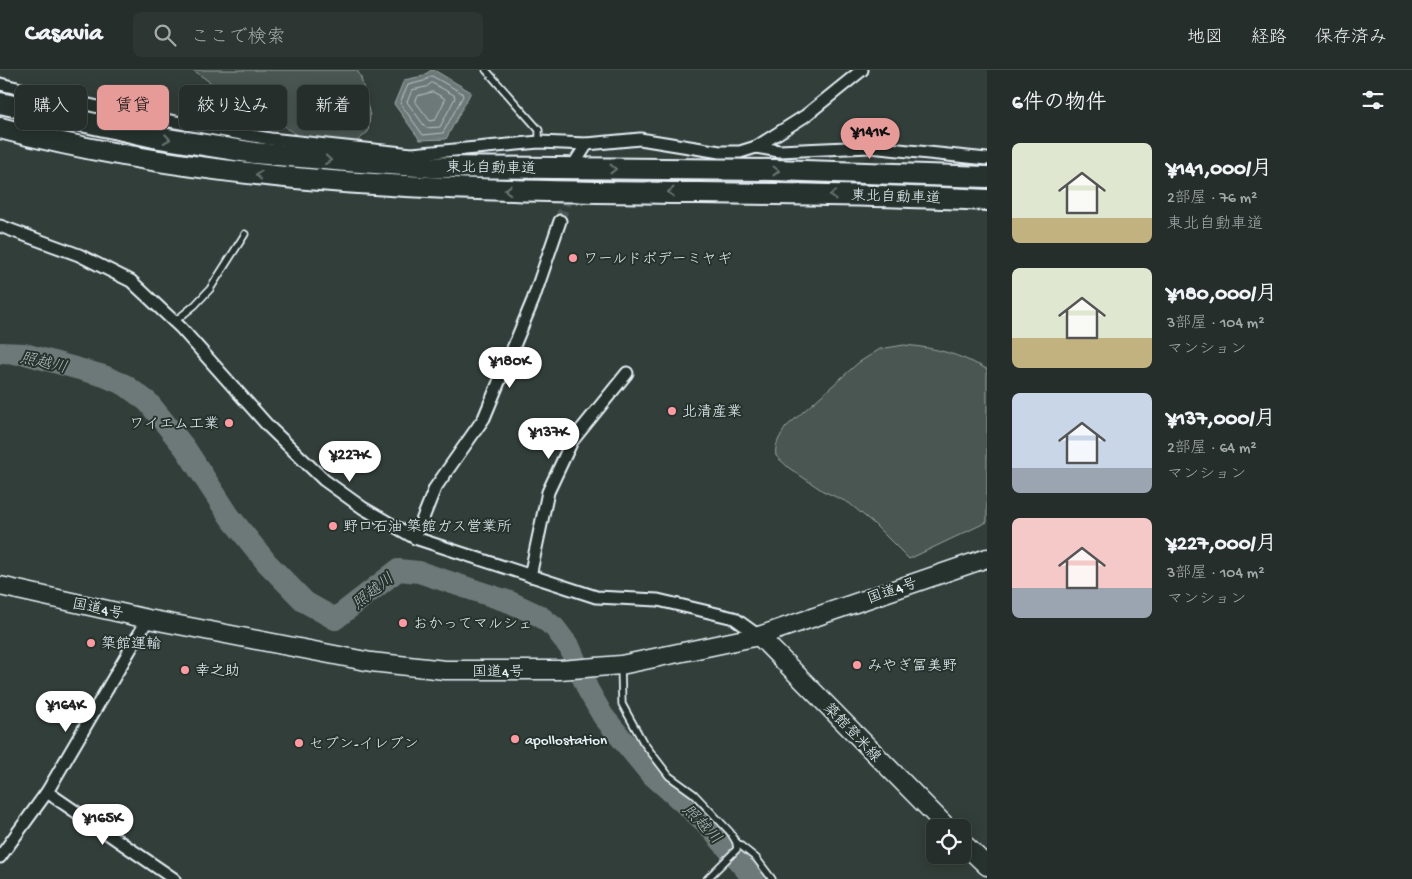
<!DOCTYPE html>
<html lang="ja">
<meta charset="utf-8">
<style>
:root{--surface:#262e2b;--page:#2e3633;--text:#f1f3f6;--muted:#a4a8a9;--line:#424a47;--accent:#e69b98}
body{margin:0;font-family:"Gochi Hand","Klee One",sans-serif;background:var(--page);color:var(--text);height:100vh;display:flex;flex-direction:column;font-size:19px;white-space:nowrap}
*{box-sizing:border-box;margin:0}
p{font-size:16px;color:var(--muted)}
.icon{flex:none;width:28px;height:28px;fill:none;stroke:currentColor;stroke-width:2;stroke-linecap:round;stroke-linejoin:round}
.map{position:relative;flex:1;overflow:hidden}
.panel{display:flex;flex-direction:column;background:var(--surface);width:425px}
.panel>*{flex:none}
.hud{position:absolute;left:15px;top:15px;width:475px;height:45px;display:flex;gap:10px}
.controls{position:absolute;left:926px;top:749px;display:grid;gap:10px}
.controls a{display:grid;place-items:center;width:45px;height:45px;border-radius:8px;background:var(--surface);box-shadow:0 2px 12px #0003,0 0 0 1px var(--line);font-size:25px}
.price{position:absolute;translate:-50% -42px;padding:0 11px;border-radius:18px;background:#fff;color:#222;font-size:16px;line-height:32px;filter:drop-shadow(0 1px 2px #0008)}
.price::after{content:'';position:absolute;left:50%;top:30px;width:15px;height:11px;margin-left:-8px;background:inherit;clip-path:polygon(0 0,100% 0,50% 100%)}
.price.current{background:var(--accent);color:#111}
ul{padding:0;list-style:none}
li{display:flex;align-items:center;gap:15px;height:125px;padding:0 25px}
li span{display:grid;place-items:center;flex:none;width:140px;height:100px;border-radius:8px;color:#555}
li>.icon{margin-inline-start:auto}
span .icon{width:60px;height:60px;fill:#fffc;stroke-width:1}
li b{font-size:21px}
h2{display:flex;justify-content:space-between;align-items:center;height:60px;padding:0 25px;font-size:21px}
.chip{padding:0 18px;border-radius:8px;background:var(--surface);box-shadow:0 2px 12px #0003,0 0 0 1px var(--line);font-size:18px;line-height:45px}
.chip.current{background:var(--accent);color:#111}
header{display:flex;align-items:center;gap:30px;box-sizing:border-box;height:70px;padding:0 25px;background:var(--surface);border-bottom:1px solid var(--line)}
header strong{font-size:24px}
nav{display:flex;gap:28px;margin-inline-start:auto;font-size:18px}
.search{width:350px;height:45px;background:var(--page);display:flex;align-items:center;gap:12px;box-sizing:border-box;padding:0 18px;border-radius:8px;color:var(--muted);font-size:19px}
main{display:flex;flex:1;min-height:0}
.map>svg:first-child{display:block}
.green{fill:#495651;stroke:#98a4a4}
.water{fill:#6d7978;stroke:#9ea9ab}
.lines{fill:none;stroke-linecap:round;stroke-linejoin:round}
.shore{stroke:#b7c1c5;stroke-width:1}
.river{stroke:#6d7978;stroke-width:22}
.minor-tunnel{stroke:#4d5956;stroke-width:11;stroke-dasharray:11 5.5;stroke-linecap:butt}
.service-casing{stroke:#e8f1f8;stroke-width:9}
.minor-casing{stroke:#e8f1f8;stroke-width:15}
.primary-casing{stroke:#e8f1f8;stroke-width:21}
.trunk-casing{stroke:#e8f1f8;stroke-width:21}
.motorway-casing{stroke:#e8f1f8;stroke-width:24}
.service{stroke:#26332d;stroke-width:5.5}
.minor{stroke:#26332d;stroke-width:11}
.primary{stroke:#26332d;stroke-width:18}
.trunk{stroke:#26332d;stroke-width:18}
.motorway{stroke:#26332d;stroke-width:20}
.oneway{stroke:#6a7674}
.poi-dot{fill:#ff9aa2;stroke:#26332d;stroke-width:2}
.labels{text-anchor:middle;stroke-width:4;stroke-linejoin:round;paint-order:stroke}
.street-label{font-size:15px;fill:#e8f1f8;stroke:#26332d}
.poi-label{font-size:15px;fill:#e8f1f8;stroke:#26332d;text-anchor:start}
.water-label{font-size:16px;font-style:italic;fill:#b1bbbe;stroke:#26332d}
</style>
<header>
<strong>Casavia</strong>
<div class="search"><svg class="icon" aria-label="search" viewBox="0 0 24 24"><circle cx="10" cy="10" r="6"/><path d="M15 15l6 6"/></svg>ここで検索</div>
<nav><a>地図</a><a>経路</a><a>保存済み</a></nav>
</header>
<main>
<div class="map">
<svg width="987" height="809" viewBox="0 0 987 809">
<rect width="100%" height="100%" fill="#323e39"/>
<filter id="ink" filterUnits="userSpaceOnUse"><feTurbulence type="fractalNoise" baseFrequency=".02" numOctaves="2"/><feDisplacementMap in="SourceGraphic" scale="10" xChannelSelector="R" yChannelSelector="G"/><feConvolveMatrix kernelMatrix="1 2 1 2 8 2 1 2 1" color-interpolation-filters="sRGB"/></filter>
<g filter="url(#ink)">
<g class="green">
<polygon points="193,0 357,0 361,8 370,46 368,62 356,72 322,68 305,71 281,54 252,42"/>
<path d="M904,275c34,3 53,9 83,24v153l-78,37 -36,-36 -24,-20 -26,-12 -34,-23 -13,-12c-2,-11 4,-20 10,-29l72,-64 22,-14z"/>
</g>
<polygon class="water" points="431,0 434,0 471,22 446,69 420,70 394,34 404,10 423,6"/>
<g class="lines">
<g class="shore">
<polygon points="432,6 462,23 463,26 443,63 423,65 400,33 408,15 424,11"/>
<polygon points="432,13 454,25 455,28 440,57 426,58 407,32 412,20 426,17"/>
<polygon points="433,22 444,28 445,30 435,50 430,51 415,31 418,26"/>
</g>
<polyline class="river" points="0,283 25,284 104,306 125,315 148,332 185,378 230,447 267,493 305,532 335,549 398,500 419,502 510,532 540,546 555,558 570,578 588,620 603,646 649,702 706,753 754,809"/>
<polyline class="minor-tunnel" points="560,151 575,95"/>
<defs>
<g id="service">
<polyline points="486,0 539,60 539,72"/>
<polyline points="174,252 195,235 210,219 245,164"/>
<polyline points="621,596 622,634 643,672 669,706 694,724 730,762 736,772 737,779 707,809"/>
<polyline points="736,772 756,788 772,809"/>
</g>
<g id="minor">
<polyline points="0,14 115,41 270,69 412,84 539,72 587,74 640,69 720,82 740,82 756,77 805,46 862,0"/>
<polyline points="756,77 779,81 870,77 987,89"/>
<polyline points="576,91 587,74"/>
<polyline points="0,156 79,185 131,211 181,258 269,357 324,410 363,438 415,468 596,527 658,530 734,548 759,566"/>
<polyline points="415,468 435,418 484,348 533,230 560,151"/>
<polyline points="530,506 548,422 572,371 627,303"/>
<polyline points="47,722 174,809"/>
<polyline points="0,787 47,722 148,549"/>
</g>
<g id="primary">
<polyline points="759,566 948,758"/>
<polyline points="962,772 987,796"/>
</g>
<polyline id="trunk" points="0,516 148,549 371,592 445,600 560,600 621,595 759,566 987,488"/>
<g id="motorway">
<polyline points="0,33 154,67 255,83 346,91 432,97 774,100 987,107"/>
<path d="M0,58c322,85 658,55 987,72"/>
</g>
</defs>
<use href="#service" class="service-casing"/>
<use href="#minor" class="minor-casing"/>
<use href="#primary" class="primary-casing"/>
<use href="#trunk" class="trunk-casing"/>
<use href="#motorway" class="motorway-casing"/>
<use href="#service" class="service"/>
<use href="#minor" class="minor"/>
<use href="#primary" class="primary"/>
<use href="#trunk" class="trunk"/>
<use href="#motorway" class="motorway"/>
</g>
<defs><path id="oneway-chevron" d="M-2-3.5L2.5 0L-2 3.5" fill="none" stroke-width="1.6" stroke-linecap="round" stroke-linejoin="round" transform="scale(1.25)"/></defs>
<g class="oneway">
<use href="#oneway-chevron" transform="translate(167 69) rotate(9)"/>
<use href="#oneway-chevron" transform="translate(328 90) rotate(5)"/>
<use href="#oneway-chevron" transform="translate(613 99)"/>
<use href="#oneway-chevron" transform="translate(776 101) rotate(1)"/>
<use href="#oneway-chevron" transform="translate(259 105) rotate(-174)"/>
<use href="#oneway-chevron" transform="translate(508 120) rotate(-179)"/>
<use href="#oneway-chevron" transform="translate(671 122) rotate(-180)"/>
<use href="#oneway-chevron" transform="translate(833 125) rotate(-179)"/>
</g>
</g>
<g class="poi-dot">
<circle cx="573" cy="188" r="5"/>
<circle cx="672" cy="341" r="5"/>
<circle cx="229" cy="353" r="5"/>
<circle cx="333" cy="456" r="5"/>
<circle cx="403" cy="553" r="5"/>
<circle cx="91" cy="573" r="5"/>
<circle cx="857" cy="595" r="5"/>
<circle cx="185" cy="600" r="5"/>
<circle cx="515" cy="669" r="5"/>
<circle cx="299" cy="673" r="5"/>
</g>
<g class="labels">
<g class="street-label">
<text transform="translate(491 97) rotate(1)" y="5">東北自動車道</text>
<text transform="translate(896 126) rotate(2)" y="5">東北自動車道</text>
<text transform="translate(892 520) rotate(-19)" y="5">国道4号</text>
<text transform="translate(98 538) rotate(12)" y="5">国道4号</text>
<text x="498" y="606">国道4号</text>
<text transform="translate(853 662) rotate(46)" y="5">築館登米線</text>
</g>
<g class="poi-label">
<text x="583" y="193">ワールドボデーミヤギ</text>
<text x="682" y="346">北清産業</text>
<text x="219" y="358" text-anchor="end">ワイエム工業</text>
<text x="343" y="461">野口石油 築館ガス営業所</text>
<text x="413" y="558">おかってマルシェ</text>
<text x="101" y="578">築館運輸</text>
<text x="867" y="600">みやぎ冨美野</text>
<text x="195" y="605">幸之助</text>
<text x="525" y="674">apollostation</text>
<text x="309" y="678">セブン-イレブン</text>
</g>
<g class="water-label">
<text transform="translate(44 291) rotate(13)" y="6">照越川</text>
<text transform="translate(372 520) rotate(-38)" y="6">照越川</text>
<text transform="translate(703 753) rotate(46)" y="6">照越川</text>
</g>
</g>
</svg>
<div class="controls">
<a><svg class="icon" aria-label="locate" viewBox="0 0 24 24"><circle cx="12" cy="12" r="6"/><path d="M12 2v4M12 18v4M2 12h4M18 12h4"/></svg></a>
</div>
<b class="price current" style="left:870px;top:90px">¥141K</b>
<b class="price" style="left:510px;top:319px">¥180K</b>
<b class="price" style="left:549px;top:390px">¥137K</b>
<b class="price" style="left:350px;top:413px">¥227K</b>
<b class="price" style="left:66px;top:663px">¥164K</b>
<b class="price" style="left:103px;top:776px">¥165K</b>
<div class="hud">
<a class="chip">購入</a>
<a class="chip current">賃貸</a>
<a class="chip">絞り込み</a>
<a class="chip">新着</a>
</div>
</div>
<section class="panel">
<h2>6件の物件<svg class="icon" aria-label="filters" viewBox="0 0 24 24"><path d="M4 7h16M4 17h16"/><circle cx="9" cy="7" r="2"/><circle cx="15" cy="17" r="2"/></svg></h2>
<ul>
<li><span style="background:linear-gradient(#dfe7d0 75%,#c2b280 0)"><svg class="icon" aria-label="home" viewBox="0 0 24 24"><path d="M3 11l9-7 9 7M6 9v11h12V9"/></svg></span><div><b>¥141,000/月</b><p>2部屋 · 76 m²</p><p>東北自動車道</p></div></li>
<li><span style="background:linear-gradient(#dfe7d0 70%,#c2b280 0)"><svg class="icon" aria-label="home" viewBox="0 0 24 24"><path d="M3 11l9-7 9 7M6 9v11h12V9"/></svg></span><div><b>¥180,000/月</b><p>3部屋 · 104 m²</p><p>マンション</p></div></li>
<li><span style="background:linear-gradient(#c9d6e8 75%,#9aa5b1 0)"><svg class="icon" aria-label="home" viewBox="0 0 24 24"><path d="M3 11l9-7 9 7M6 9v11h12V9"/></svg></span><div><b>¥137,000/月</b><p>2部屋 · 64 m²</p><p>マンション</p></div></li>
<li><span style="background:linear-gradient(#f6c9c9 70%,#9aa5b1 0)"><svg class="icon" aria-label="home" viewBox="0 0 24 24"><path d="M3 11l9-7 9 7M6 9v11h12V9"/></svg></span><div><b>¥227,000/月</b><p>3部屋 · 104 m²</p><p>マンション</p></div></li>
</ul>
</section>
</main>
